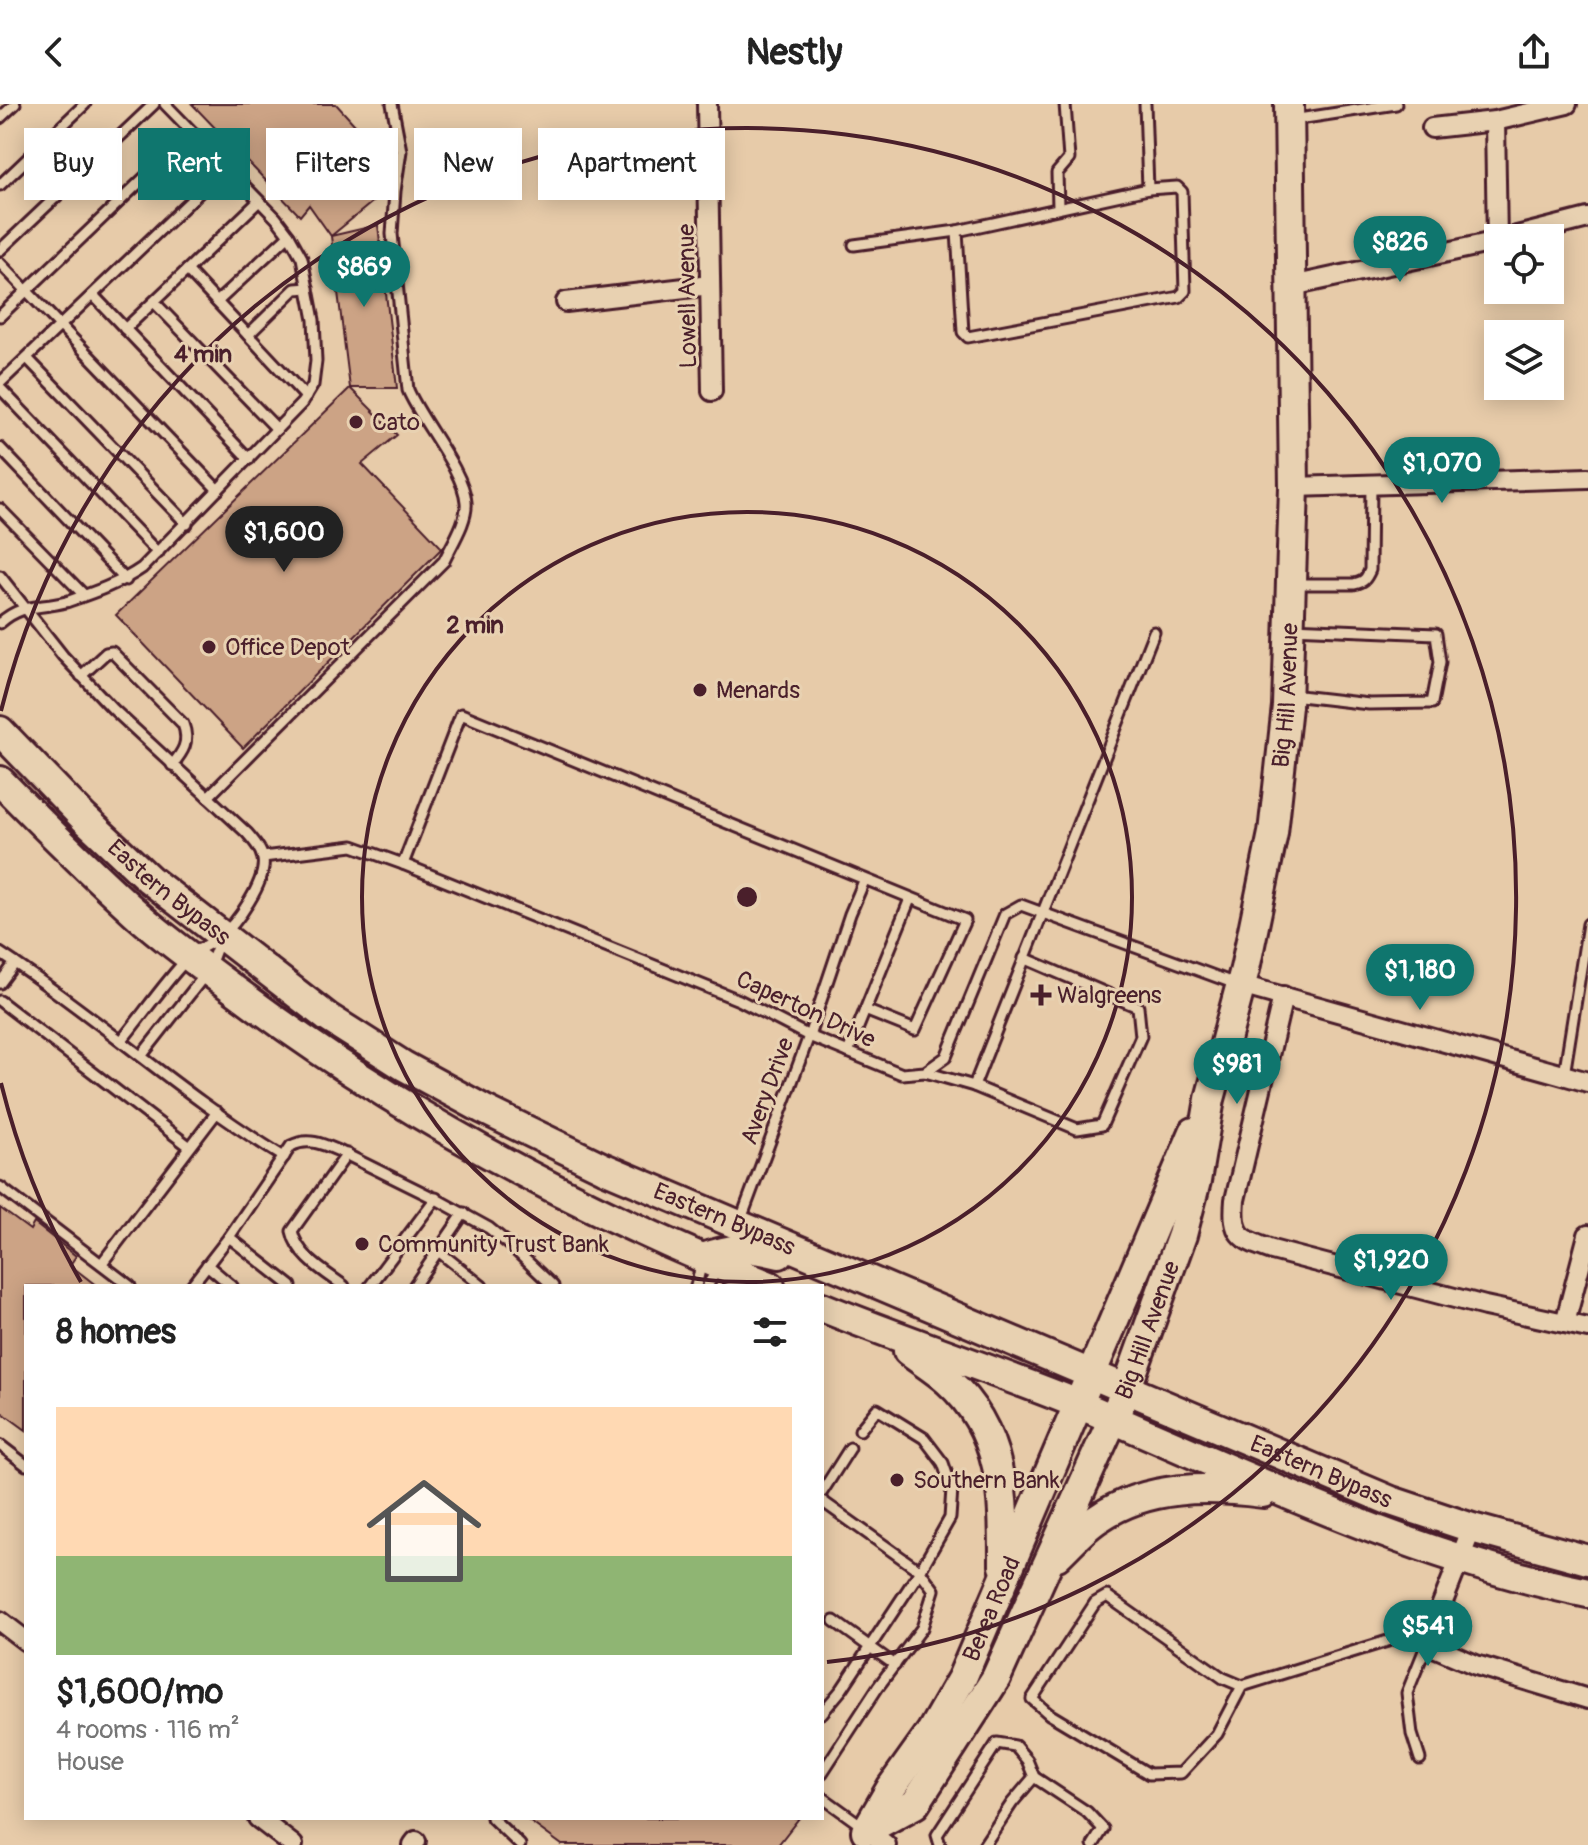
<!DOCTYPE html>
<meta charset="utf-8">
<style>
:root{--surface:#fff;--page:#f6f6f6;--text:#222;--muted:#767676;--line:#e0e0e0;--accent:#0f766e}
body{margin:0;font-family:Pangolin,sans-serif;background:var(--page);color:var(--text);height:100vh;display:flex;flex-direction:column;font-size:30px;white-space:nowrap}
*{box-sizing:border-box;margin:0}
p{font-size:26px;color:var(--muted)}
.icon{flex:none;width:44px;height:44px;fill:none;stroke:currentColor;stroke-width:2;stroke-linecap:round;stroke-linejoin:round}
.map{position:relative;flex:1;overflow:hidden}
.details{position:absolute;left:24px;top:1180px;width:800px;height:536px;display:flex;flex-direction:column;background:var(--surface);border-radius:0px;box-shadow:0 4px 20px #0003}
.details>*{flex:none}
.hud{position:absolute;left:24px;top:24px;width:800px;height:72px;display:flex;gap:16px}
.fabs{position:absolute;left:1484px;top:120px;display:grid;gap:16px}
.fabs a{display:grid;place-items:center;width:80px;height:80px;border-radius:0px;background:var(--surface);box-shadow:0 4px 20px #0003;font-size:40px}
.price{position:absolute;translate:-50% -68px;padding:0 18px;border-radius:28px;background:var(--accent);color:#fff;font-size:26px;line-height:52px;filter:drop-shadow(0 2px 4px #0008)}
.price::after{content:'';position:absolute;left:50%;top:48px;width:24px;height:18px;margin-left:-12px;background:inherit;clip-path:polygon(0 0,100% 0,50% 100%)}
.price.selected{background:#222;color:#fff}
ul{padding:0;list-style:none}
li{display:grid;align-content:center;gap:16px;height:424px;padding:0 32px}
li+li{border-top:2px solid var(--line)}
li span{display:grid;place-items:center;height:248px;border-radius:0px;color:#555}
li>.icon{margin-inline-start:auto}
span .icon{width:144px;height:144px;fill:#fffc;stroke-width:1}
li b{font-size:34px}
h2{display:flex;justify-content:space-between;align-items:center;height:96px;padding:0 32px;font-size:34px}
.chip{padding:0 28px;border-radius:0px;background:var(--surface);box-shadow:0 4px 20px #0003;font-size:28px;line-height:72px}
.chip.selected{background:var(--accent);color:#fff}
header{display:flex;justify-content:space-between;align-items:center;height:104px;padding:0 32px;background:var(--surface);font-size:36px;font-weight:700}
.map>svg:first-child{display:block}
.building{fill:#cca385;stroke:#4a1f2b;stroke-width:2}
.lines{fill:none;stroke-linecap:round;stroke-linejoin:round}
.lane-casing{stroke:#4a1f2b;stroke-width:15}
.street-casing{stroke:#4a1f2b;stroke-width:24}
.primary-casing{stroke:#4a1f2b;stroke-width:34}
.lane{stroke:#e8d1b1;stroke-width:9}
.street{stroke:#e8d1b1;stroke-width:18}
.primary{stroke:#e8d1b1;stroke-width:28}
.ring{fill:none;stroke:#4a1f2b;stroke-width:4}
.poi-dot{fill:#4a1f2b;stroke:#e8d1b1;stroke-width:3}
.labels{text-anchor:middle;stroke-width:6;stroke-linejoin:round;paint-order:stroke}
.street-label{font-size:24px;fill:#4a1f2b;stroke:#e8d1b1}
.poi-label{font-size:24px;fill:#4a1f2b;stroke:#e8d1b1;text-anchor:start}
.centre{fill:#4a1f2b;stroke:#e8d1b1;stroke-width:4}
.ring-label{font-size:24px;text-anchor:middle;font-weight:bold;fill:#4a1f2b;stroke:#e8d1b1;stroke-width:6;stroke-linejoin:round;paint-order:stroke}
</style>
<header><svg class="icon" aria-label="back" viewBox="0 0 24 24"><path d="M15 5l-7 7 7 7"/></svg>Nestly<svg class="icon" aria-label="share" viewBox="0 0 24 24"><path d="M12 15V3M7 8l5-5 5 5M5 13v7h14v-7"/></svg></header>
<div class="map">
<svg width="1588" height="1741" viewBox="0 0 1588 1741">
<rect width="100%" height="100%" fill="#e7cba9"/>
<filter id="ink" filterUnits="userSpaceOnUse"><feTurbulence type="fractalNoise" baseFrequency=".0125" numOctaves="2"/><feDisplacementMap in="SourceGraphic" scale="16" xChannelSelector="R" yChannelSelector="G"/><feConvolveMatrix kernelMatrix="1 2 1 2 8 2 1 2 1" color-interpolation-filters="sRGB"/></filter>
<g filter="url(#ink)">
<g class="building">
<polygon points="192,0 336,0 374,42 349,62 381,91 331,132 309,101 300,112"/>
<polygon points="378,121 397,284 350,284 331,132"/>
<polygon points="350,284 397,331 362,360 442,444 243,644 116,511"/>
<polygon points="0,1104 30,1126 34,1119 76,1152 70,1161 97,1182 26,1182 26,1326 0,1307"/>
<polygon points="525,1714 799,1714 778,1741 562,1741"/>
</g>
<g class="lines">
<defs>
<g id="lane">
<polyline points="0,14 15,0"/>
<polyline points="1292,16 1396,0"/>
<polyline points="0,81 85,0"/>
<polyline points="1058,103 1057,69 1069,55 1065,0"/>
<polyline points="957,127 963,228 968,233 1179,193 1185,187 1182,88 1177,83 1148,85"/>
<polyline points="854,141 957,127 1148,85 1145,0"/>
<polyline points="0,146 154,0"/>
<polyline points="0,159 218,386"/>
<polyline points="187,166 259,97"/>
<polyline points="93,191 249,355"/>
<polyline points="154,198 277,325"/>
<polyline points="217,198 289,131"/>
<polyline points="0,212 192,28"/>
<polyline points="125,225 187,166 306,293"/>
<polyline points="248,231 295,185 308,184"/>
<polyline points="27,254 187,420"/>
<polyline points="0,279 226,63"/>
<polyline points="0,284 158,449"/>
<polyline points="0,344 126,476"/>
<polyline points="0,405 84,491"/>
<path d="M0,472l63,80 50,53 134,124c7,8 14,16 16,26 4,22 -27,66 -44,79 -10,7 -23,11 -31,20 -24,25 -44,55 -66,82"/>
<path d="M1296,480h58c10,-2 12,-5 16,-14l1,-85"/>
<path d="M0,519c22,-20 39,-14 66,-21 26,-9 53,-18 76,-34l160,-165 11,-18 3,-24 -2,-41 -12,-62 -13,-23 -13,-17 -111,-114"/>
<path d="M81,572l25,-23 6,-1 71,72c7,18 0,28 -11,41"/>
<polyline points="1291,591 1369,600 1432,599 1440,558 1436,530 1291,524"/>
<path d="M208,693l236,-236c8,-17 24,-41 22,-59 -2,-31 -45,-81 -58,-112l-16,-156 3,-43 6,-40 -9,-47"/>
<polyline points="263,753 353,742 403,760 739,896 809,932 902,970 925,968 946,953 1005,810 1021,801 1236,880"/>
<polyline points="403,760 461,610 965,816 915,926 865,906"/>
<path d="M0,849c98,64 184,144 284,204"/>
<polyline points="0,879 15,859"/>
<polyline points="0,897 190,1043"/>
<polyline points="848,948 910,795"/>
<polyline points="142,951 208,867 220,835"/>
<polyline points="925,968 974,982 1154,528"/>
<polyline points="1564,971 1588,820"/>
<polyline points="974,982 1077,1025 1102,1021 1141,932 1138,903 1024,854"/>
<polyline points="0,1083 130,1182"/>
<polyline points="740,1118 809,932 850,810 864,777"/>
<polyline points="229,1133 291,1182"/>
<polyline points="437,1146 482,1182"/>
<polyline points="102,1159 217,1008"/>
<polyline points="207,1161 232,1182"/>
<path d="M191,1182l38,-49 62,-91c17,-9 32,-2 48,5l99,49 51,28 21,17 43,41"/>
<path d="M344,1182c-19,-14 -47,-30 -52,-55l55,-77"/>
<polyline points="370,1182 436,1094"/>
<polyline points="414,1182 464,1109"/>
<polyline points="696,1182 702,1158"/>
<polyline points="707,1182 714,1171 721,1168"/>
<polyline points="0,1341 26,1361"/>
<polyline points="822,1388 850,1344"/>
<polyline points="822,1397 920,1467 934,1486 922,1524 878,1583 822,1669"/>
<polyline points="834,1517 895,1561"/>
<polyline points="1242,1582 1217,1630 1181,1669 1149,1670 1049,1610 1032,1595 1095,1499 1107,1492 1223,1574 1242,1582 1433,1523"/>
<polyline points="822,1609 842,1585 920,1467 950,1414 952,1385 943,1359 924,1334 877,1305 860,1326"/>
<polyline points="1420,1655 1412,1630 1407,1589 1428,1537"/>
<polyline points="822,1693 865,1724"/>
<polyline points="492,1714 520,1741"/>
<polyline points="940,1741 937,1731 997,1639 1015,1642 1027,1656 1034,1673 1087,1708 1103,1725 1093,1741"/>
<polyline points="984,1741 1012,1699 1034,1673"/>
</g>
<g id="street">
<polyline points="707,0 712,287"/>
<polyline points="1495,17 1497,137"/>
<polyline points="1432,24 1495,17 1567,0"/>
<polyline points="1509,134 1588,114"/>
<polyline points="1292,182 1498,137"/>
<polyline points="566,198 710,181"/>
<polyline points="1294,383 1588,374"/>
<polyline points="1241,881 1588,978"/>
<path d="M1283,892l-48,204c-3,35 4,39 37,50l213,56 103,22"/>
<polyline points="1565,1219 1588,1131"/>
<polyline points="1472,1424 1433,1523 1430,1534 1434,1543 1476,1561 1588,1595"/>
<polyline points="0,1517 26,1537"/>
<polyline points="258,1714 293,1741"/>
<polyline points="867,1726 886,1741"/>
<polyline points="413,1741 416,1737"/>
</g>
<g id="primary">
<path id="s1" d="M0,627l84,87 65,61 178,138 77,49 79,43 121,59 787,333 81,27 116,32"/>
<path d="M0,677c45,46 91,92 139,135 32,28 67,53 101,78 162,121 342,217 530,292"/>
<path d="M702,1154c28,-9 48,-13 77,-4"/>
<path d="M822,1203c86,35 175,64 261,99 164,70 329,151 505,187"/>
<path d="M908,1247c13,10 28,19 40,30 56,50 56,116 56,185"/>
<path d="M1057,1452c13,-12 27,-29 42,-38 48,-33 108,-32 164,-25"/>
<path id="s2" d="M867,1726l48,-26 81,-126 130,-288 56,-155 14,-54 14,-82 35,-130 28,-136 14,-127 7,-219 -5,-383"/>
<path id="s3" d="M866,1727l25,-43 40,-56 31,-54 232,-546"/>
</g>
</defs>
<use href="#lane" class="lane-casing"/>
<use href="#street" class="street-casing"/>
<use href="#primary" class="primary-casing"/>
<use href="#lane" class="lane"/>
<use href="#street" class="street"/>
<use href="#primary" class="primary"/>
</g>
</g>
<g class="ring">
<circle cx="747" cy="793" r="385"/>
<path d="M81 1178A769 769 0 0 1 1 979M1 607A769 769 0 1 1 827 1558"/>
</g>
<g class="poi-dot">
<circle cx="356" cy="318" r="8"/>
<circle cx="209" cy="543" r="8"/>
<circle cx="700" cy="586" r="8"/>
<path d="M1037 879h8v8h8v8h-8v8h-8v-8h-8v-8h8z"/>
<circle cx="362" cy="1140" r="8"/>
<circle cx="897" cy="1376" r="8"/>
</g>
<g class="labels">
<g class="street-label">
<text transform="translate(687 192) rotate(-91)" y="8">Lowell Avenue</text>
<text dy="8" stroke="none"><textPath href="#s2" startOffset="1236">Big Hill Avenue</textPath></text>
<text dy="8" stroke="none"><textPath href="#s1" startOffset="234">Eastern Bypass</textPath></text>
<text transform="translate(806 905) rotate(25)" y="8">Caperton Drive</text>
<text transform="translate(767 987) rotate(-70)" y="8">Avery Drive</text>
<text dy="8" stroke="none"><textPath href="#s1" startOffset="882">Eastern Bypass</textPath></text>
<text dy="8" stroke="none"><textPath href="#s2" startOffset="584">Big Hill Avenue</textPath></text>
<text dy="8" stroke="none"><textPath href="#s1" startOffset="1530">Eastern Bypass</textPath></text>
<text dy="8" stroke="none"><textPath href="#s3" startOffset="256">Berea Road</textPath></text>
</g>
<g class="poi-label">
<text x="372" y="326">Cato</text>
<text x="225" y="551">Office Depot</text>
<text x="716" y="594">Menards</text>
<text x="1057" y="899">Walgreens</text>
<text x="378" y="1148">Community Trust Bank</text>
<text x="913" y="1384">Southern Bank</text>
</g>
</g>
<circle cx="747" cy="793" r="12" class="centre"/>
<g class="ring-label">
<text x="203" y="258">4 min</text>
<text x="475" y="529">2 min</text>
</g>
</svg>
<div class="fabs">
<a><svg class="icon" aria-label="locate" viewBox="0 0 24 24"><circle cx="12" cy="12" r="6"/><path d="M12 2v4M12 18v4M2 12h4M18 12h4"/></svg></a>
<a><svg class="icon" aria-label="layers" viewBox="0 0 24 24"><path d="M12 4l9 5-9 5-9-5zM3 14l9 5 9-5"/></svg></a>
</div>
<b class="price" style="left:1400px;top:180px">$826</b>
<b class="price" style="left:364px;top:205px">$869</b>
<b class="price" style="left:1442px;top:401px">$1,070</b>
<b class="price selected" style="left:284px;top:470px">$1,600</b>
<b class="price" style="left:1420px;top:908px">$1,180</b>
<b class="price" style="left:1237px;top:1002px">$981</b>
<b class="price" style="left:1391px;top:1198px">$1,920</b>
<b class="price" style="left:1428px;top:1564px">$541</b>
<div class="hud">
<a class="chip">Buy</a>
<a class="chip selected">Rent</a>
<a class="chip">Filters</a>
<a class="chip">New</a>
<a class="chip">Apartment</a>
</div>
<section class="details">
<h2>8 homes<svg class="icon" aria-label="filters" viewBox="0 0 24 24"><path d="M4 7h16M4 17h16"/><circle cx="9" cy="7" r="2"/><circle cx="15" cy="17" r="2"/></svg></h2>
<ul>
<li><span style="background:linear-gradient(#ffd9b3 60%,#8fb573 0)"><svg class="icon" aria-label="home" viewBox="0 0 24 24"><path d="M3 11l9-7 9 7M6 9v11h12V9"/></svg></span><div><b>$1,600/mo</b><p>4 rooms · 116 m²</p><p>House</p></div></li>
</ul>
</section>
</div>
